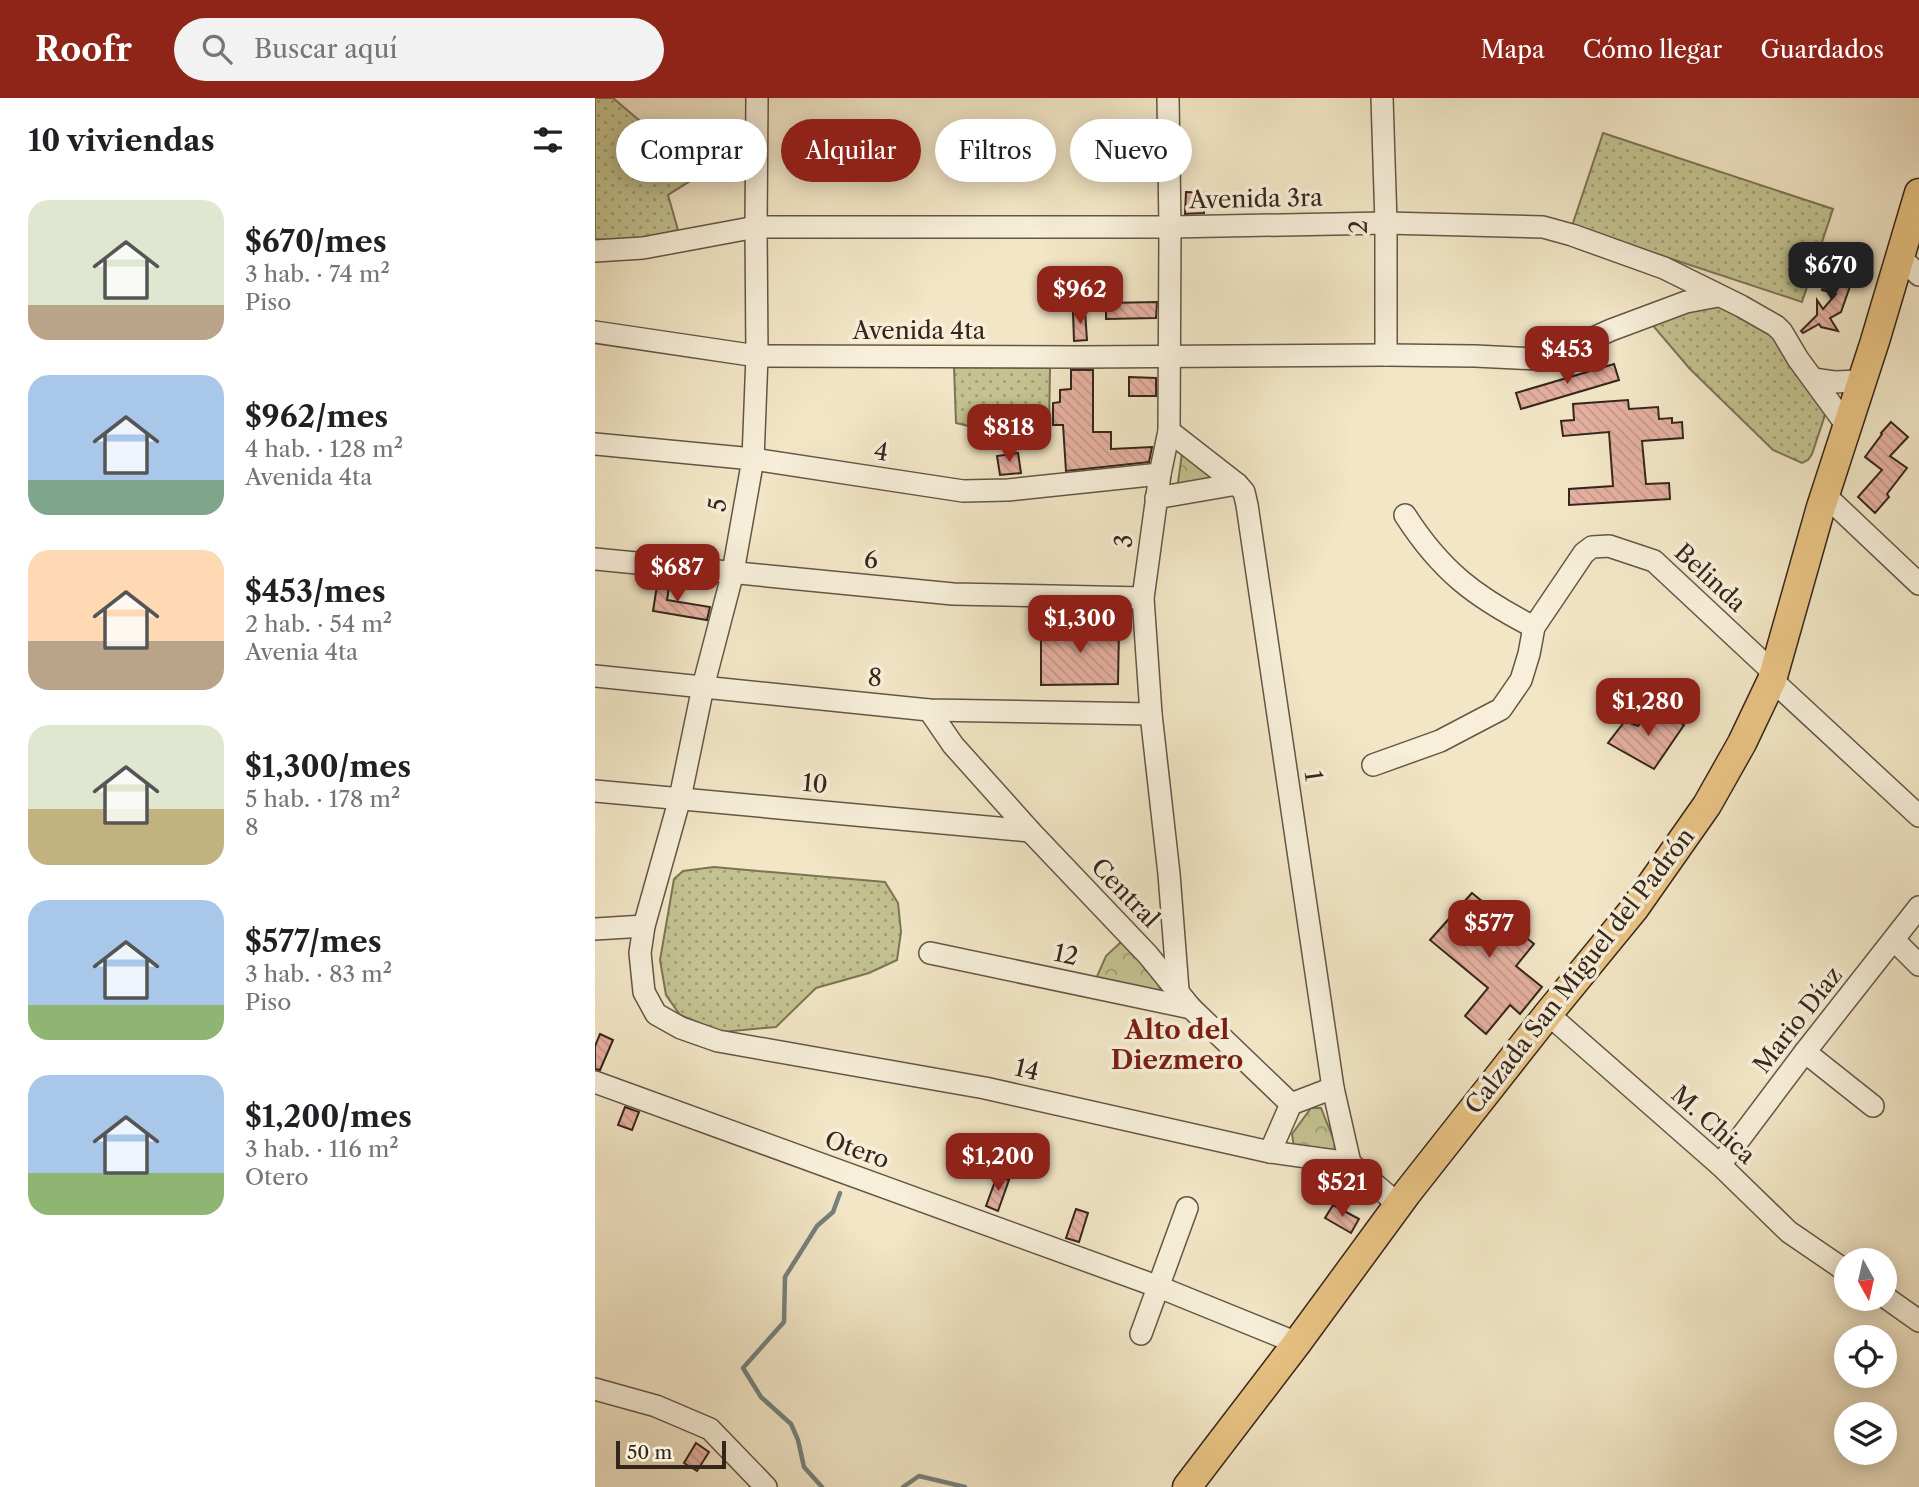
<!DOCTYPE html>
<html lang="es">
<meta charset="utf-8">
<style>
:root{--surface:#fff;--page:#f2f2f2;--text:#202124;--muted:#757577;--accent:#8f2418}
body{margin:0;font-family:"Libre Caslon Text",serif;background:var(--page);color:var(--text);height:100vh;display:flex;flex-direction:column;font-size:26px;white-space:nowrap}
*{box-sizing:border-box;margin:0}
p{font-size:23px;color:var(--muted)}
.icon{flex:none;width:38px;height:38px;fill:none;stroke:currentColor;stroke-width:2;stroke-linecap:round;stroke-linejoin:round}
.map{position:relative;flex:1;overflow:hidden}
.panel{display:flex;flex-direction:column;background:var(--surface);width:595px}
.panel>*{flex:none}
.guide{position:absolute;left:21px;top:21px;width:665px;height:63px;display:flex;gap:14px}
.needle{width:46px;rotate:172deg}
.fabs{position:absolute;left:1239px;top:1150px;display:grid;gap:14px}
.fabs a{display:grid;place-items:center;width:63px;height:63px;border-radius:50%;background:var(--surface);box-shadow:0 4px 18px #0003;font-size:35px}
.scale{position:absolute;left:21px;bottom:18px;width:110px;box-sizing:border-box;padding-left:7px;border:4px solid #35261c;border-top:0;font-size:19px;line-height:24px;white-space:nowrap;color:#35261c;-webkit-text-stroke:5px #f7efda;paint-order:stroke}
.price{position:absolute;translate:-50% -60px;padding:0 16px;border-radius:14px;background:var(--accent);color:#fff;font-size:23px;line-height:46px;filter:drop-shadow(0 2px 4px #0008)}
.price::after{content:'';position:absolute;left:50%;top:42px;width:21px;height:16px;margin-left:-10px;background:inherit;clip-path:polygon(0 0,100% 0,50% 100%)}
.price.selected{background:#222;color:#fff}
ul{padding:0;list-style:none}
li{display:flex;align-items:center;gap:21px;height:175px;padding:0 28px}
li span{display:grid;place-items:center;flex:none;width:196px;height:140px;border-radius:21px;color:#555}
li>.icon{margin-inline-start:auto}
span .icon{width:84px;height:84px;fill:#fffc;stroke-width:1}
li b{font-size:30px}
h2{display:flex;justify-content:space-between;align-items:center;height:84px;padding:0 28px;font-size:30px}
.pill{padding:0 24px;border-radius:32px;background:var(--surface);box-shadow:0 4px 18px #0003;font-size:24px;line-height:63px}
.pill.selected{background:var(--accent);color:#fff}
header{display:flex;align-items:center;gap:42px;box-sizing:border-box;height:98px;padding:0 35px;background:var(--accent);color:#fff}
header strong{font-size:33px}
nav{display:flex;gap:38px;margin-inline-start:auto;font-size:24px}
.search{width:490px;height:63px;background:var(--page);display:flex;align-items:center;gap:18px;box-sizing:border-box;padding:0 24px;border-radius:38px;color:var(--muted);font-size:26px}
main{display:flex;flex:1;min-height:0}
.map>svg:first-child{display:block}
.grass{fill:url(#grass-dots);stroke:#7c7456;stroke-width:2}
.park{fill:url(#park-crowns);stroke:#7c7456;stroke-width:2}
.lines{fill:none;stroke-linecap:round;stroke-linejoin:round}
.stream{stroke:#75817d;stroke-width:4.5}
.building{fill:url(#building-back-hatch);stroke:#35261c;stroke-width:2}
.minor-casing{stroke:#645646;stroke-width:24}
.major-casing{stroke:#35261c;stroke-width:31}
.minor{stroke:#f7efda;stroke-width:21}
.major{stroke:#e9c383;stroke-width:28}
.labels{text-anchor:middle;stroke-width:7;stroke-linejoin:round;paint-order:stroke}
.street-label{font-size:24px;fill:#35261c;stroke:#f7efda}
.neighbourhood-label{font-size:26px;font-weight:bold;fill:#7a1f14;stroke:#f7efda}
</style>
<header>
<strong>Roofr</strong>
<div class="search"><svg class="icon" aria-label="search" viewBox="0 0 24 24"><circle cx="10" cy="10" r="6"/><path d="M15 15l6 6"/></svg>Buscar aquí</div>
<nav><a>Mapa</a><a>Cómo llegar</a><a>Guardados</a></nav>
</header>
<main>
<section class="panel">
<h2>10 viviendas<svg class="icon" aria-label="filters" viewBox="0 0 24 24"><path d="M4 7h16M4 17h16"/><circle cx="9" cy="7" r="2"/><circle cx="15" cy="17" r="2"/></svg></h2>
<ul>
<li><span style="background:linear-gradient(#dfe7d0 75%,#b9a48a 0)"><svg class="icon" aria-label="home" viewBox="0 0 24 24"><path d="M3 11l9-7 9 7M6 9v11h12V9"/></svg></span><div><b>$670/mes</b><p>3 hab. · 74 m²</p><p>Piso</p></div></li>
<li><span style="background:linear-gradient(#a9c7e8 75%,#7fa58c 0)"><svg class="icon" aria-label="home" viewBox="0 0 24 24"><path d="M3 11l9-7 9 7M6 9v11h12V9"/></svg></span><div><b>$962/mes</b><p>4 hab. · 128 m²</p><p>Avenida 4ta</p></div></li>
<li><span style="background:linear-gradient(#ffd9b3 65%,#b9a48a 0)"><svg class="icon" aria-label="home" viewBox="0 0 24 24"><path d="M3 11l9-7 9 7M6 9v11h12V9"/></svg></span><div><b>$453/mes</b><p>2 hab. · 54 m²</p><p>Avenia 4ta</p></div></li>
<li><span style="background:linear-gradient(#dfe7d0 60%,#c2b280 0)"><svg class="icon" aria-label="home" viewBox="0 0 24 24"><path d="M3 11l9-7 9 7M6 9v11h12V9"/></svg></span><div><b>$1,300/mes</b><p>5 hab. · 178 m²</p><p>8</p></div></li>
<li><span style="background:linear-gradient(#a9c7e8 75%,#8fb573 0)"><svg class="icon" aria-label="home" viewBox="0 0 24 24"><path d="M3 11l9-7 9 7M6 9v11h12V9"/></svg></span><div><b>$577/mes</b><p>3 hab. · 83 m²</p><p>Piso</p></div></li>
<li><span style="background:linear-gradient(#a9c7e8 70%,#8fb573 0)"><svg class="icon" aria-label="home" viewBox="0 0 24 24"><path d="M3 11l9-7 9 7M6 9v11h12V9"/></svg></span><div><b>$1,200/mes</b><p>3 hab. · 116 m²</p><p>Otero</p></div></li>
</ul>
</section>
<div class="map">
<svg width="1324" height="1389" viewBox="0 0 1324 1389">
<defs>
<pattern id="grass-dots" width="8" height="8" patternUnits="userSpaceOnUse" patternTransform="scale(1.75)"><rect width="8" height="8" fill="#c3c290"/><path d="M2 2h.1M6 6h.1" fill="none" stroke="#9f9d75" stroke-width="1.8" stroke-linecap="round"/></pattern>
<pattern id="park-crowns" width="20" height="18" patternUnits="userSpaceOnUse" patternTransform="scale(1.75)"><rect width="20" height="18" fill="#c3c290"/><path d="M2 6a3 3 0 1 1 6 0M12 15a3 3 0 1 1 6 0" fill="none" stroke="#9f9d75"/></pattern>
<pattern id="building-back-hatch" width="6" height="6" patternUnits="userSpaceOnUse" patternTransform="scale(1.75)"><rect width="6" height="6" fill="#e5b0a0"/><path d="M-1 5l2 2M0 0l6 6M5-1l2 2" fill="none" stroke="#c59789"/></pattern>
</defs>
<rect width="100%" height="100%" fill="#f2e6c6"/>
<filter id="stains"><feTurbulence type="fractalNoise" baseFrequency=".00286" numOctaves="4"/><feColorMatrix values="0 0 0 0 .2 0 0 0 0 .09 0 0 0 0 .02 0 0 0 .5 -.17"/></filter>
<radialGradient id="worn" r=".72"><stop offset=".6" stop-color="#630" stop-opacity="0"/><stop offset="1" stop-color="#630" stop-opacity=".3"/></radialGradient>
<g class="grass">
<polygon points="0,0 18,0 45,23 91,46 103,78 73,97 83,132 34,144 0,141"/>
<polygon points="1008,35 1238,111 1207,204 977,128"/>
<polygon points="1109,203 1179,231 1224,296 1230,317 1217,356 1213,362 1207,365 1178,352 1095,271 1054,223"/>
<path d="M359,269l96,1 -1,64c-35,1 -59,0 -93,-9z"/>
<polygon points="119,769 290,784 303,805 306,834 302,862 274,875 221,890 181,929 127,934 85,917 71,897 65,862 79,781 88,773"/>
</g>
<g class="park">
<polygon points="587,355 624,383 582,392"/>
<polygon points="526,844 572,888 565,898 500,883 511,858"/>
<polygon points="716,1010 726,1010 744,1055 699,1049 697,1036"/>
</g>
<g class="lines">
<g class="stream">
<polyline points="227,1389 209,1369 203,1342 196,1326 166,1299 148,1270 189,1224 190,1179 222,1128 238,1114 245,1095"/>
<polyline points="308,1389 324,1378 370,1389"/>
</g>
</g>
<g class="building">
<polygon points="591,94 610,95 609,115 590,116"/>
<polygon points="1233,175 1254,182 1259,177 1246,214 1235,220 1243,233 1226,229 1224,226 1208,235 1206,233 1222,217 1222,202 1228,211 1241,196 1227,192"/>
<polygon points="562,204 561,220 511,221 511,205"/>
<polygon points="490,213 492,242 479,243 478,214"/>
<polygon points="1019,266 1024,282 926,311 921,295"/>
<polygon points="476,272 498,272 498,334 516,334 516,351 557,349 554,364 471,373 468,327 458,327 458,305 465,304 465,292 476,291"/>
<polygon points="534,279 561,280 561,298 534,298"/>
<polygon points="1033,302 1034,311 1063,309 1064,321 1077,320 1077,325 1087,324 1088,340 1047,343 1051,386 1074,385 1075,401 974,407 974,391 1018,388 1014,334 968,338 966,323 979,322 978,306"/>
<polygon points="1296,324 1313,339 1295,358 1312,370 1292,396 1294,399 1280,415 1263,399 1287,372 1270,359 1287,336 1286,335"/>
<polygon points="423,355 426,375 405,377 402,358"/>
<polygon points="63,481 75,483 72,502 115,509 112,522 58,513"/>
<polygon points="485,515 501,516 500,531 524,531 523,586 446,587 446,531 484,531"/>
<polygon points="1067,613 1089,627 1059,671 1013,645 1030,623 1043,628 1052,615 1062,620"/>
<polygon points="877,795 939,846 921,868 947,889 925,916 915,907 891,936 870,918 893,890 835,842"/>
<polygon points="5,936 18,942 5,972 0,971 0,948"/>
<polygon points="30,1009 44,1014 37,1032 23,1027"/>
<polygon points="402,1078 414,1082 403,1113 391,1108"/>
<polygon points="738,1107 764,1121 756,1135 730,1120"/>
<polygon points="481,1111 493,1115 484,1144 471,1140"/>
<polygon points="101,1345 114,1354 102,1373 89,1365"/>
</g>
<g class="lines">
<defs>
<g id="minor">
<polyline points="162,0 161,129 162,258 158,361 138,474 108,589 85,700 49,828 45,855 49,894 61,916 86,930 123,943 390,990 675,1054 755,1065 804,1107"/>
<polyline points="573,0 575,129 574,333 565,376 548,500 556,616 574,776 583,892"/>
<polyline points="787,0 791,125 791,257"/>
<polyline points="0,153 48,150 161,129 575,129 791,125 948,129 977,137 1069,170 1146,208 1181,228 1187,234 1203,261 1252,328"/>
<polyline points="1305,159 1324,177"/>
<polyline points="0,234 162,258 485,259 791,257 880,258 943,261 965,255 1016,232 1091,204 1123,198"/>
<polyline points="1218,281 1239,284 1266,283"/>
<polyline points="574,333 642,386 649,394 652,407 738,990 755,1065"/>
<polyline points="0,346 158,361 368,393 413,392 565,376"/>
<polyline points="1230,397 1324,486"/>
<polyline points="561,400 642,386"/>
<path d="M810,417c36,56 70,82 129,112"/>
<polyline points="0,461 358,496 548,500"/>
<polyline points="0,578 334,612 556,616"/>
<polyline points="1177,582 1324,718"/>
<polyline points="334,612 358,647 435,733 553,857 596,910 696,1006"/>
<polyline points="778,667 845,643 906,611 926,582 934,556 939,529 989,455 997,449 1014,448 1059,463 1179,575"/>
<polyline points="0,693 435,733"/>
<polyline points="0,831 49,828"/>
<polyline points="1299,842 1324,867"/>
<polyline points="335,855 596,910"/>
<polyline points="953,916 1125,1067 1194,1134 1251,1173"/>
<polyline points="1210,954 1278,1008"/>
<polyline points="0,984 564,1189 702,1245"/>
<polyline points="675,1054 696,1006 738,990"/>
<polyline points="1125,1067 1210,954 1324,809"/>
<polyline points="1290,1199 1324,1223"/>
<polyline points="546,1236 592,1110"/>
<polyline points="0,1291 61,1308 115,1331 171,1389"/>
</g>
<polyline id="major" points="592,1389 702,1245 812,1095 953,916 1039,811 1112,707 1147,645 1177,582 1226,409 1280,243 1324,95"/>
</defs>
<use href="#minor" class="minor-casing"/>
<use href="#major" class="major-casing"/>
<use href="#minor" class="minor"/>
<use href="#major" class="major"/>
</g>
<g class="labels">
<g class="street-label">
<text transform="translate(661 101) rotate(-1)" y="8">Avenida 3ra</text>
<text transform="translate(764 129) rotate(-91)" y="8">2</text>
<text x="324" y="241">Avenida 4ta</text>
<text transform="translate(286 354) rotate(9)" y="8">4</text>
<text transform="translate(123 407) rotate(-80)" y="8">5</text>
<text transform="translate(529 443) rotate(-83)" y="8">3</text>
<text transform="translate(276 462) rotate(6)" y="8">6</text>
<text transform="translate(1115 480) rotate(43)" y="8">Belinda</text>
<text transform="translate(280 580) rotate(6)" y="8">8</text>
<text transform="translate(718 678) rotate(82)" y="8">1</text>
<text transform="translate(220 686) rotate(5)" y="8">10</text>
<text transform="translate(530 795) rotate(46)" y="8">Central</text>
<text transform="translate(471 857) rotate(12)" y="8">12</text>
<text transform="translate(985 873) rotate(-52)" y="8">Calzada San Miguel del Padrón</text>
<text transform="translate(1203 922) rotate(-52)" y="8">Mario Díaz</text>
<text transform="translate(432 972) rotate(13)" y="8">14</text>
<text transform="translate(1118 1027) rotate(42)" y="8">M. Chica</text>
<text transform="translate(262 1052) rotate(20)" y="8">Otero</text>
</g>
<g class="neighbourhood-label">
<text x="582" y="941">Alto del<tspan x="582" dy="30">Diezmero</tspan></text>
</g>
</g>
<rect width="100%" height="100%" filter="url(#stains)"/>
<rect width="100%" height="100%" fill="url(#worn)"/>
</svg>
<div class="fabs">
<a><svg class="needle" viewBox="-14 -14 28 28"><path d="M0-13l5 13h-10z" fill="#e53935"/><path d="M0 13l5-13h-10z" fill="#757577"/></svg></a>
<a><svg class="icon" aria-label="locate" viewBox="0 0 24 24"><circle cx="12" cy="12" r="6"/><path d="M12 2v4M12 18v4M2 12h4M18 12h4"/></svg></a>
<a><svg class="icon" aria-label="layers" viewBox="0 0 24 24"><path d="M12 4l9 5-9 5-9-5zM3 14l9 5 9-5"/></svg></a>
</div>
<div class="scale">50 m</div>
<b class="price selected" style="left:1236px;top:204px">$670</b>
<b class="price" style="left:485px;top:228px">$962</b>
<b class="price" style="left:972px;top:288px">$453</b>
<b class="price" style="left:414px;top:366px">$818</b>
<b class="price" style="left:82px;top:506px">$687</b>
<b class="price" style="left:485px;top:557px">$1,300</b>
<b class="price" style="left:1053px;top:640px">$1,280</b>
<b class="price" style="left:894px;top:862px">$577</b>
<b class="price" style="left:403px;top:1095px">$1,200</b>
<b class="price" style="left:747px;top:1121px">$521</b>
<div class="guide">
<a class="pill">Comprar</a>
<a class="pill selected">Alquilar</a>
<a class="pill">Filtros</a>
<a class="pill">Nuevo</a>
</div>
</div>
</main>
